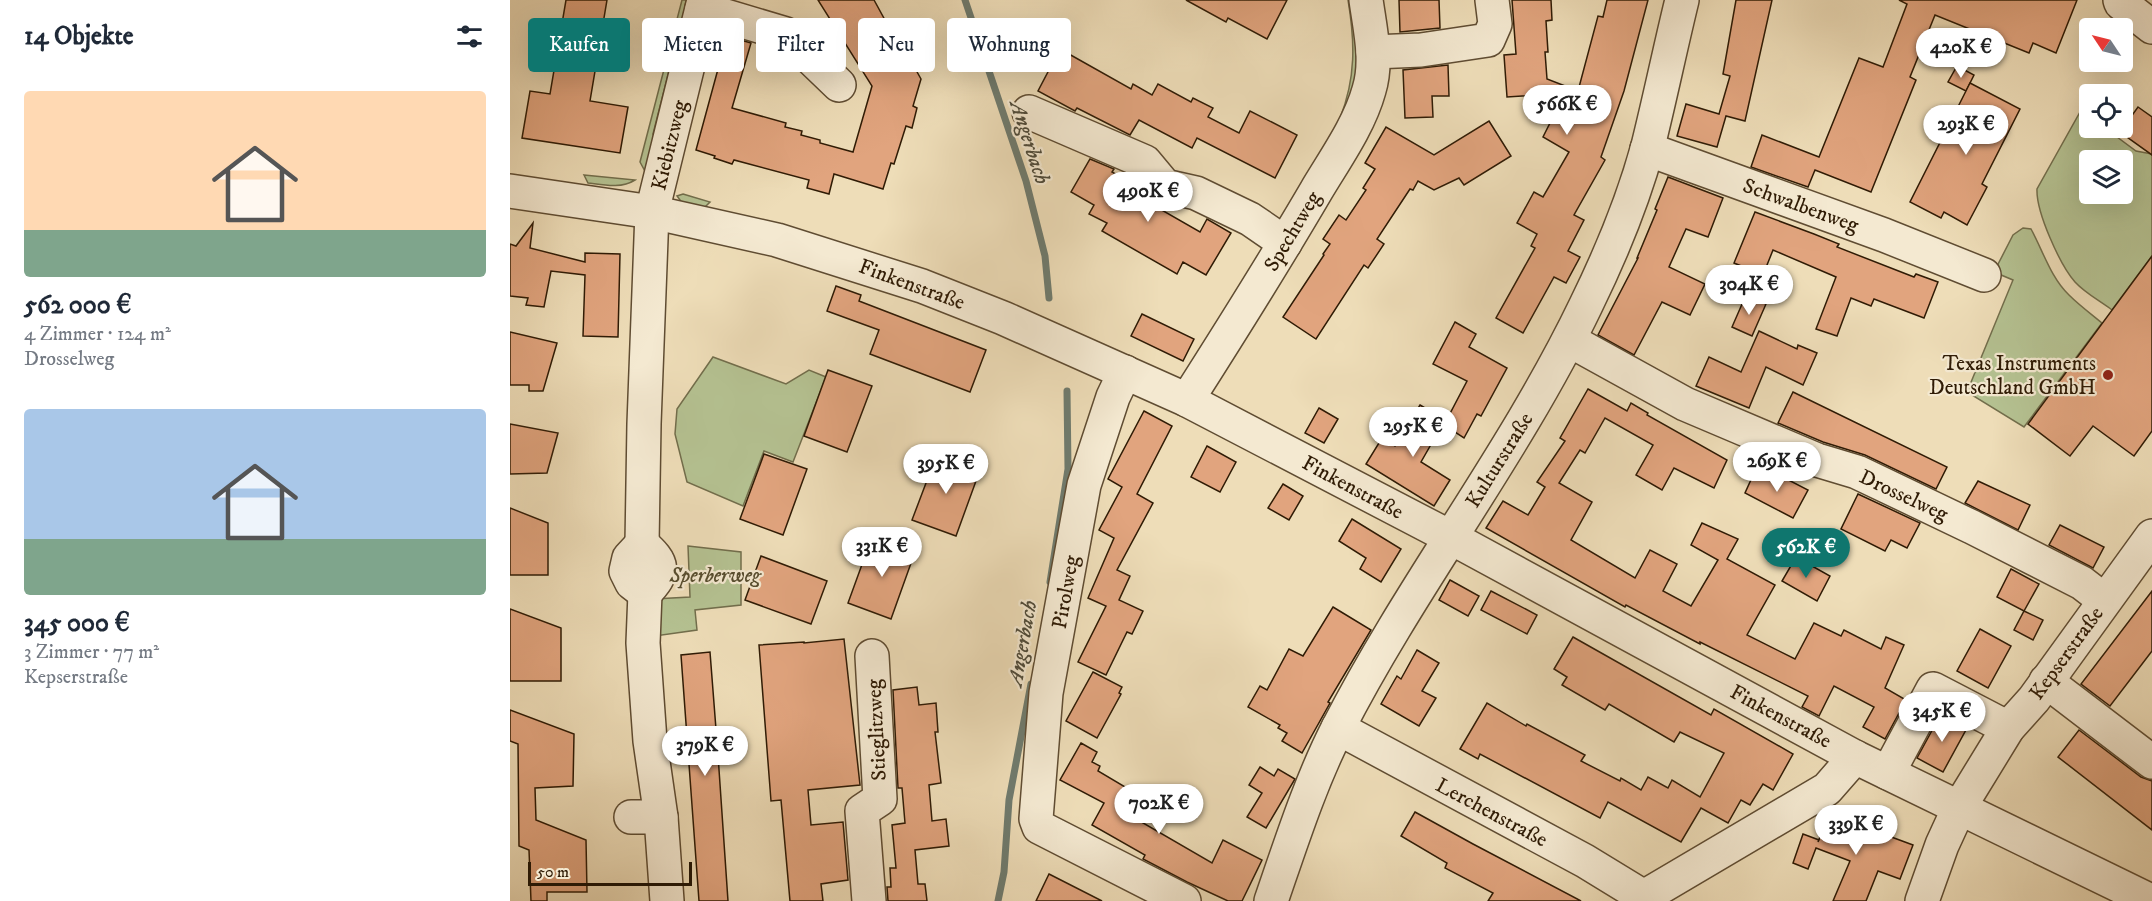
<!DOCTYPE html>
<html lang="de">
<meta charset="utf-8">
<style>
:root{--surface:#fff;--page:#f6f6f7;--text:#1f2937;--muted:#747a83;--accent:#0f766e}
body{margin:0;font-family:"IM FELL DW Pica",serif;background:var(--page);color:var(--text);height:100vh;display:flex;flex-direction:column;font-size:22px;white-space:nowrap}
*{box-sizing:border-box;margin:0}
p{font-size:20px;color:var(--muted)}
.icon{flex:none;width:33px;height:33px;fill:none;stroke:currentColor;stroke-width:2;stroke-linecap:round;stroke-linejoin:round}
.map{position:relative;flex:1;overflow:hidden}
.panel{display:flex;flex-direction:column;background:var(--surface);width:510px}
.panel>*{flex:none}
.top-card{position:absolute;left:18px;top:18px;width:570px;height:54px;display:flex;gap:12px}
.needle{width:39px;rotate:305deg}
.buttons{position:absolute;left:1569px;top:18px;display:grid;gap:12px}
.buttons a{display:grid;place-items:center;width:54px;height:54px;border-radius:6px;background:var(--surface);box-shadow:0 6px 24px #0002;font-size:30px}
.scale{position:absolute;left:18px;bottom:15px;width:164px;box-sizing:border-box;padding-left:6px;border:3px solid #2f1b05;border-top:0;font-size:16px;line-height:21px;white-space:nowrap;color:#2f1b05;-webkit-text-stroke:4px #f4e9d1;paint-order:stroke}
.price{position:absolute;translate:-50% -51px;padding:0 14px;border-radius:21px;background:#fff;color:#222;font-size:20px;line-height:39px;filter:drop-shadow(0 2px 3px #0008)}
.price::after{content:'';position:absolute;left:50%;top:36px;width:18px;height:14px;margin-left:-9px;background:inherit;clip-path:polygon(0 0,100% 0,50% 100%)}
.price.selected{background:var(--accent);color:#fff}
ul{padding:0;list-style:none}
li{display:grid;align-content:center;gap:12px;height:318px;padding:0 24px}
li span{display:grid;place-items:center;height:186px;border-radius:6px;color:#555}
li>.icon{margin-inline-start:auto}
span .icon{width:108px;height:108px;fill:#fffc;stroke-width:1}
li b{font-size:26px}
h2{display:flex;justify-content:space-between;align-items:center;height:72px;padding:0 24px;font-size:26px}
.pill{padding:0 21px;border-radius:6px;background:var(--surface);box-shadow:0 6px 24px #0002;font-size:21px;line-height:54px}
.pill.selected{background:var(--accent);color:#fff}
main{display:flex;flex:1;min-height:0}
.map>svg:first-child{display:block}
.green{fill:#b5c292;stroke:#726e4c;stroke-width:1.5;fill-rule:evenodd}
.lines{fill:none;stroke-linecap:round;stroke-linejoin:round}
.stream{stroke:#6f7b6e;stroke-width:7}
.building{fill:#e1a47e;stroke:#2f1b05;stroke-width:1.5}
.minor-casing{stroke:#5f4c32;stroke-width:36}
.minor{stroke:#f4e9d1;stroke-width:33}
.poi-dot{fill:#8f2418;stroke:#f4e9d1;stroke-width:2}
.labels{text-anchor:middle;stroke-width:4.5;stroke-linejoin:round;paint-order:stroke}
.street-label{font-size:21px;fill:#2f1b05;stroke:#f4e9d1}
.poi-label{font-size:21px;fill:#2f1b05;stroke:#f4e9d1;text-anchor:end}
.park-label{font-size:21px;font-style:italic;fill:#574d2f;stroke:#f4e9d1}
.water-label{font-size:22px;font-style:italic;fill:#4f4b3a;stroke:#f4e9d1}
</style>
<main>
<section class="panel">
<h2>14 Objekte<svg class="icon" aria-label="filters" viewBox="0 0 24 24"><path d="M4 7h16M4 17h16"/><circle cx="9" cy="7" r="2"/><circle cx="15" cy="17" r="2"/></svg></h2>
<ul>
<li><span style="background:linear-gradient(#ffd9b3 75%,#7fa58c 0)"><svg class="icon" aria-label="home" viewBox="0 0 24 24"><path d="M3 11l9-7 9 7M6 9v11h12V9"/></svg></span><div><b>562 000 €</b><p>4 Zimmer · 124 m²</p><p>Drosselweg</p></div></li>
<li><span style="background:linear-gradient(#a9c7e8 70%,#7fa58c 0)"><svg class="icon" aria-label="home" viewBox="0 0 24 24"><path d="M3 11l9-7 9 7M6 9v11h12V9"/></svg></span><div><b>345 000 €</b><p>3 Zimmer · 77 m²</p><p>Kepserstraße</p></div></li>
</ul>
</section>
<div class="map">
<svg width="1642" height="901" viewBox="0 0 1642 901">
<rect width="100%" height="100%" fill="#eeddb8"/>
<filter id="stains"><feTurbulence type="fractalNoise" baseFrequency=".00333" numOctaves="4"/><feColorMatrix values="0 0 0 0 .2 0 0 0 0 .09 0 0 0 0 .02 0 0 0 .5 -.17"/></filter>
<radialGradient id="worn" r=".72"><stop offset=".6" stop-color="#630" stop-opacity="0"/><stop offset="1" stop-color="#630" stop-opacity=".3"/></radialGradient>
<g class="green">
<polygon points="172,0 177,0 143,134 147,146 136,173 130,162"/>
<path d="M838,0h7l3,84 -18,34c16,-40 15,-76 8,-118z"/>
<polygon points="1603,87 1617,94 1613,101 1612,94 1581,94 1594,88"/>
<path d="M1579,96l1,32h20l-1,3 27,20 16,3v102l-40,54c-12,-9 -27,-17 -37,-28 -15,-17 -39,-70 -38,-93zM1580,160h32v34h-32z"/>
<path d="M74,175l51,5c-14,9 -31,5 -47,3z"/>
<polygon points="173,194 200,202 193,209 173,204 167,196"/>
<path d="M1513,228l8,1c12,22 20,49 38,66 10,10 22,19 33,28l-78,104 -57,-35 46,-112 -19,-8 19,-37z"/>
<polygon points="203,357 276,384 299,370 316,377 283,462 254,451 233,506 177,482 165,434 167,409"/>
<polygon points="178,546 231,552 231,605 185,610 187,630 145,636 144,599 180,597"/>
</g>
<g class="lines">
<g class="stream">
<polyline points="455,0 516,181 535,256 539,298"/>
<polyline points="540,582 558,469 557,391"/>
<polyline points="488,901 494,872 499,800 521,684"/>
</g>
</g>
<g class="building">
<polygon points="56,0 97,0 80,101 118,107 110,153 12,138 20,91 40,94"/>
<polygon points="308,0 364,0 381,31 383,29 411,79 403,106 407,108 402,128 396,126 384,164 381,163 373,189 324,174 319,194 297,188 299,180 224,160 222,164 204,158 205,156 186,150 217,36 241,43 222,108 276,123 275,127 292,131 291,135 310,140 310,143 343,152 362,86"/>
<polygon points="676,0 777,0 757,39 718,18 716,22"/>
<polygon points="889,0 929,0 930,28 890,32"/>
<polygon points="1002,0 1041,0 1042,20 1036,21 1038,52 1035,52 1037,79 1068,91 1088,16 1093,17 1097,0 1138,0 1114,91 1091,157 1095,160 1064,215 1074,220 1058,251 1070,257 1056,283 1044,277 1013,333 986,318 1025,248 1021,246 1027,234 1007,223 1024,192 1033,197 1059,152 1033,137 1055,93 997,97 994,55 1006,54"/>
<polygon points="1226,0 1262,0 1235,121 1216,116 1207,147 1167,136 1176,104 1209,114 1220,76 1213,74"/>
<polygon points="1389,0 1567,0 1546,53 1523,43 1519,53 1425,15 1400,77 1406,80 1361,192 1305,170 1298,187 1241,167 1252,135 1309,157 1349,58 1373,67 1397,4"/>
<polygon points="550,49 621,89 623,84 642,95 648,84 681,102 683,98 703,108 698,117 729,133 740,111 787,135 765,178 687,138 682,148 629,120 620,135 567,108 565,111 528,91"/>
<polygon points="938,65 939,96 922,96 923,117 895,118 893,70"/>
<polygon points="1447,66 1464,75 1456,91 1438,82"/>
<polygon points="1460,83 1510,109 1472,184 1477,187 1457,225 1434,212 1431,218 1400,202"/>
<polygon points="1628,107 1642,117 1642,155 1610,132"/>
<polygon points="979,121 1001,156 954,185 949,178 924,190 908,181 903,190 900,189 867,239 874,244 858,268 854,265 806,339 773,317 814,255 813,254 820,244 813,239 829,215 836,220 856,190 853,188 865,169 855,163 876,127 924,155"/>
<polygon points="580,159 604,169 602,172 619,182 615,189 690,232 697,219 721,233 696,275 673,262 667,274 592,231 597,223 579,214 584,205 561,192"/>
<polygon points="1158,177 1213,198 1198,237 1176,229 1159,267 1195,284 1180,315 1152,302 1124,355 1088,335 1128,258 1127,258 1147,210 1145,209"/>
<polygon points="1245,212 1304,234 1329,244 1327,247 1404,277 1406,274 1428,282 1414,318 1364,299 1361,306 1341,298 1327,336 1306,329 1326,277 1263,250 1253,275 1224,263"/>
<polygon points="23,223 20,248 75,262 75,253 110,254 108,337 73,336 75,275 41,271 34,307 16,305 18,298 0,296 0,244 6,246"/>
<polygon points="1642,256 1642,431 1624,456 1583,426 1560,456 1518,424"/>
<polygon points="326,286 351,295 349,301 476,350 460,392 360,354 369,330 317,311"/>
<polygon points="1236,295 1256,304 1242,336 1222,327"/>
<polygon points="632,314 684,339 673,361 621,336"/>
<polygon points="945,322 966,334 959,347 997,368 971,416 967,414 954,438 934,425 957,381 923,364"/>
<polygon points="1249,331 1287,349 1288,345 1307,353 1293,385 1256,367 1239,408 1186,386 1199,357 1231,372"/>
<polygon points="0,332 47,343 33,391 19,391 19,385 0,385"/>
<polygon points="318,370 362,386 337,452 294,436"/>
<polygon points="1078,389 1117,411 1121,403 1138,413 1137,415 1217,460 1204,488 1164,468 1152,490 1126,475 1143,445 1095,418 1075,453 1070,450 1049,483 1082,502 1061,540 1125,578 1140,550 1167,564 1153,591 1181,606 1208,560 1181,545 1192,523 1228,539 1217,559 1265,585 1237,635 1285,659 1304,623 1331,636 1334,630 1371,649 1376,637 1394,645 1375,688 1396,700 1375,739 1353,727 1364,707 1324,686 1309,716 1292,707 1298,696 1190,642 1190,644 1116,605 1115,607 976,528 993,501 1018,515 1035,487 1027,482 1055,441 1050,438"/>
<polygon points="1283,392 1437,467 1426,489 1355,455 1313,442 1268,423"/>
<polygon points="910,405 935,420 911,462 940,480 924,506 856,464 872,438 885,446"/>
<polygon points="809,408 828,419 814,443 795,433"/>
<polygon points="634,411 662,426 627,494 643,503 607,570 620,576 609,600 633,611 622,634 617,632 596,675 568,662 596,606 578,598 604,538 589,530 612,487 598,479"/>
<polygon points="0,424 48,433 37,473 0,474"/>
<polygon points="697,446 726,462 710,492 681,477"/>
<polygon points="254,454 297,469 273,535 230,519"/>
<polygon points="427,454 470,470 446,536 402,520"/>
<polygon points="1245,471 1266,481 1269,475 1298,490 1283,518 1235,493"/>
<polygon points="1468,481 1520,505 1508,530 1455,503"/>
<polygon points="773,484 793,496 779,520 758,508"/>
<polygon points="1348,494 1410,523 1397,548 1381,540 1375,551 1331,529"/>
<polygon points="0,508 38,523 38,575 0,575"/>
<polygon points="842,519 891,549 871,582 850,569 856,558 829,541"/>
<polygon points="1550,525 1594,547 1583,568 1539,545"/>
<polygon points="362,537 405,552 381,619 338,603"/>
<polygon points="251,556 317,581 301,624 235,600"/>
<polygon points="1286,557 1320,576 1307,601 1272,581"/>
<polygon points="1501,569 1529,584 1514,611 1487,597"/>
<polygon points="940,580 969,596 958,616 929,600"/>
<polygon points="981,591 1027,615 1017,634 971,610"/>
<polygon points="1642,591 1642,651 1600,706 1571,684"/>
<polygon points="823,607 861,630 818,702 820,703 792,753 772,741 777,733 768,728 770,725 738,707 750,686 757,690 779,649 793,656"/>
<polygon points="0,609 51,628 51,681 0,681"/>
<polygon points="1514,611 1533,620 1523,640 1504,630"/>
<polygon points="1470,629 1501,646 1478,688 1447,671"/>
<polygon points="1063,637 1201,715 1204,709 1283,754 1263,790 1253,784 1240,805 1231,800 1218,823 1191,808 1171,842 1098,802 1090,818 970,754 968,759 950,749 977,703 1016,726 1017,724 1075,755 1071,761 1110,781 1111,778 1131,790 1138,777 1158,788 1162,780 1190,797 1214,753 1170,732 1164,742 1099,704 1095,710 1052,685 1057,677 1044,669"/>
<polygon points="334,639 350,785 298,790 301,825 333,822 338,880 311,884 313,901 280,901 271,800 261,801 249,645 294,642 294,643"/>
<polygon points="907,650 929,663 912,691 926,698 909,726 871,704 887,676 891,679"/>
<polygon points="200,652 208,755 218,901 189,901 171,655"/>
<polygon points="583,672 612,687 609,693 611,694 587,738 556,721"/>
<polygon points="407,687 409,705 426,703 428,732 425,732 431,783 419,785 422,821 436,819 439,846 405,850 408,884 415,884 417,901 378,901 377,887 381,887 380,868 386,868 382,825 395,823 392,788 388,788 383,690"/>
<polygon points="0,710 64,734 63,786 25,788 26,820 76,840 77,892 37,892 37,901 21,901 19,850 9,846 8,744 0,741"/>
<polygon points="1431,714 1457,728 1433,772 1407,758"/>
<polygon points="1569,730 1631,777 1642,781 1642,830 1548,757"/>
<polygon points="571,743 587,752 582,762 590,766 588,771 632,797 621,816 702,863 713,840 752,860 732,901 718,901 677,882 633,859 635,855 582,825 594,803 550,780"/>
<polygon points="750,767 764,776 768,769 785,779 756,828 737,817 752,793 739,785"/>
<polygon points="905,812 963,844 1071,901 978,901 983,893 935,868 937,863 891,836"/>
<polygon points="1319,814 1403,845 1390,879 1368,871 1356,901 1323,901 1340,861 1306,848 1298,869 1283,863 1293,834 1309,840 1308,842"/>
<polygon points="539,874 592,901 526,901"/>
</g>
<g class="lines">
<defs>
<g id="minor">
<polyline points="1610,0 1611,3 1642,27"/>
<polyline points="192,9 276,34 329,85"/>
<polyline points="863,52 911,50 978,40 985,24 982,0"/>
<polyline points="519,112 635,162 655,186 686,193 740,219 775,243"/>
<polyline points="1137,149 1374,235 1474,275"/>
<polyline points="0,191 142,212 267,240 412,286 493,318 677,400 940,537 1345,757 1641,901"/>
<polyline points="1059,340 1175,404 1307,460 1347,472 1462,527 1572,583 1594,600"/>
<polyline points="615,372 603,397 574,485 536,693 526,819 529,827 674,901"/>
<path d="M677,400c44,-69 88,-139 129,-209 19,-32 43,-65 53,-101 9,-29 1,-61 -3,-90"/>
<polyline points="132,544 134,424 142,212 194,0"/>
<path d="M132,544c22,19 24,28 3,49l-13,-10 -6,-12 3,-13z"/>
<polyline points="135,593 133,643 140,741 151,817 157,901"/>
<polyline points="1536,681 1642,762"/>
<polyline points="828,728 1075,861 1134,897"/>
<polyline points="1378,773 1423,689 1498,728"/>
<polyline points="121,817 151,817"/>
<polyline points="359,901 352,811 370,799 362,656"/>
<path d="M761,901c20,-58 39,-118 67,-173 75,-146 177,-275 248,-423 25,-51 47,-104 62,-159 12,-48 22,-97 34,-146"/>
<polyline points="1127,901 1317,789 1345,757"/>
<polyline points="1412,901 1432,845 1449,808 1498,728 1524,699 1642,536"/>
</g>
</defs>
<use href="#minor" class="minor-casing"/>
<use href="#minor" class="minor"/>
</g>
<circle class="poi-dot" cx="1598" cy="375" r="6"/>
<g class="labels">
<g class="street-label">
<text transform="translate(159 145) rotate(-76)" y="7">Kiebitzweg</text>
<text transform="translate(1291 205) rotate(20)" y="7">Schwalbenweg</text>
<text transform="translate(782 231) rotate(-59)" y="7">Spechtweg</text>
<text transform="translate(402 284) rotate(20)" y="7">Finkenstraße</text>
<text transform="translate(989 460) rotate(-58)" y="7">Kulturstraße</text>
<text transform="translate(843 487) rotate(28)" y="7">Finkenstraße</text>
<text transform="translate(1394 495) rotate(25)" y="7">Drosselweg</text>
<text transform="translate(555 592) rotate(-80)" y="7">Pirolweg</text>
<text transform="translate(1556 653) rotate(-54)" y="7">Kepserstraße</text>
<text transform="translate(1271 716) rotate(28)" y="7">Finkenstraße</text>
<text transform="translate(366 730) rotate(-93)" y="7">Stieglitzweg</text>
<text transform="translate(982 812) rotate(28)" y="7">Lerchenstraße</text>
</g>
<g class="poi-label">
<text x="1586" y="370">Texas Instruments<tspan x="1586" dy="24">Deutschland GmbH</tspan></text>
</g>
<g class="park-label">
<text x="205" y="582">Sperberweg</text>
</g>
<g class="water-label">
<text transform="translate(521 142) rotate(72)" y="8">Angerbach</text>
<text transform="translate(511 643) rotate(-80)" y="8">Angerbach</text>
</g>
</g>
<rect width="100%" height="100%" filter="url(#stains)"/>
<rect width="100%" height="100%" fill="url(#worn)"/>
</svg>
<div class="buttons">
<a><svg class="needle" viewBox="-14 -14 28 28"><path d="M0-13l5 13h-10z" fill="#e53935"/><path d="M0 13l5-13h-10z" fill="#747a83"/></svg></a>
<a><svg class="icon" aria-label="locate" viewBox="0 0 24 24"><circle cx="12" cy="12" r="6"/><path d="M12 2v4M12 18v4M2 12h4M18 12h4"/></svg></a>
<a><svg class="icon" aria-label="layers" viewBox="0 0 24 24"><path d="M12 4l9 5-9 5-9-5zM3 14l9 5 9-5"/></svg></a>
</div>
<div class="scale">50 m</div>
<b class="price" style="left:1451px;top:79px">420K €</b>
<b class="price" style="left:1057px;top:136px">566K €</b>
<b class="price" style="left:1456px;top:156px">293K €</b>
<b class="price" style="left:638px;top:223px">490K €</b>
<b class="price" style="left:1239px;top:316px">304K €</b>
<b class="price" style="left:903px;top:458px">295K €</b>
<b class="price" style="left:1267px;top:493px">269K €</b>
<b class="price" style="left:436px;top:495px">395K €</b>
<b class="price" style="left:372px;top:578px">331K €</b>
<b class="price selected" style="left:1296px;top:579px">562K €</b>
<b class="price" style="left:1432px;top:743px">345K €</b>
<b class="price" style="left:195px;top:777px">379K €</b>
<b class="price" style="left:649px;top:835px">702K €</b>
<b class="price" style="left:1346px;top:856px">339K €</b>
<div class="top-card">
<a class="pill selected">Kaufen</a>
<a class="pill">Mieten</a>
<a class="pill">Filter</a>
<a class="pill">Neu</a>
<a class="pill">Wohnung</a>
</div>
</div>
</main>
